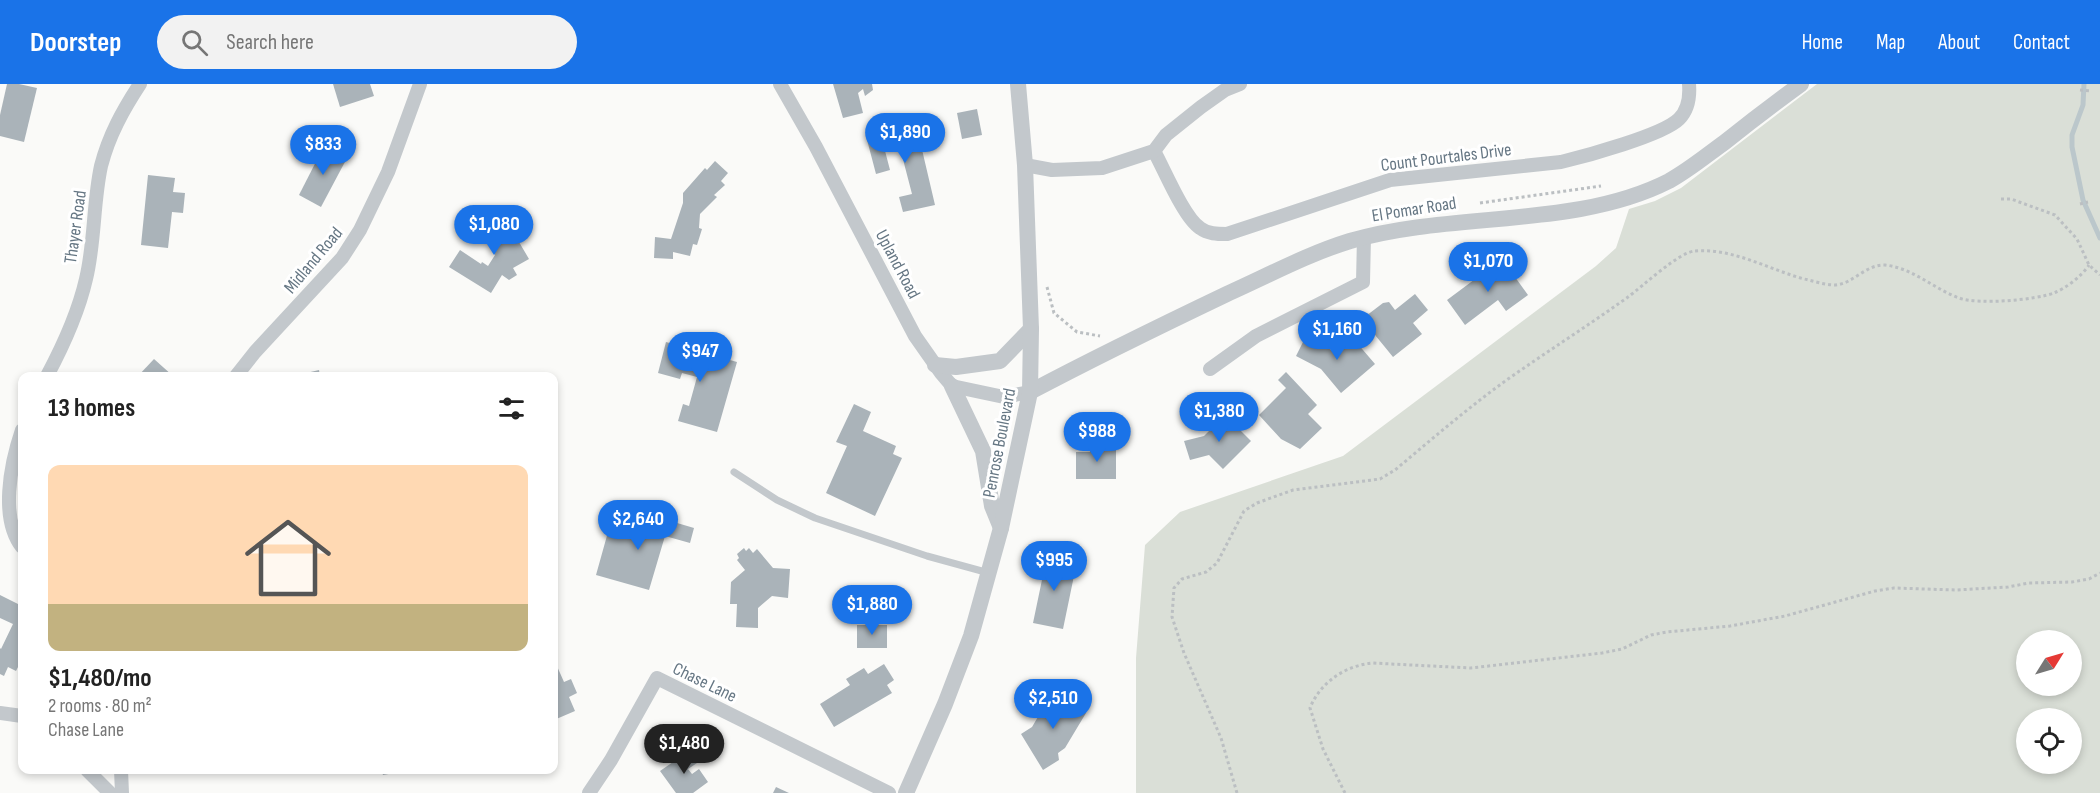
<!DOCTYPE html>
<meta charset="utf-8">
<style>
:root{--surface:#fff;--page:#f2f2f2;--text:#222;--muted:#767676;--accent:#1a73e8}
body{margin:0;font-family:"Sofia Sans Condensed",sans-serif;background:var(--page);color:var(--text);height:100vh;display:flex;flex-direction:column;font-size:22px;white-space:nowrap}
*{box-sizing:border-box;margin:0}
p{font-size:20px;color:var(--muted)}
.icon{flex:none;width:33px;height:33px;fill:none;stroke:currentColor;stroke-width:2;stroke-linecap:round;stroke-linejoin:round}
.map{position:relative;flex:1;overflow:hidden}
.side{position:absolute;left:18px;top:288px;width:540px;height:402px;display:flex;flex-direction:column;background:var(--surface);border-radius:12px;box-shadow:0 3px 9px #0003}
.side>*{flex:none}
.needle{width:39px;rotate:53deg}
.tools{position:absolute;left:2016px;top:546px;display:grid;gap:12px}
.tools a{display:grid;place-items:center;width:66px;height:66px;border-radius:50%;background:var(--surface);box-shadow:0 3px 9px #0003;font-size:30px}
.price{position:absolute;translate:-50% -51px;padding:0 14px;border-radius:21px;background:var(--accent);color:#fff;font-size:20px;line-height:39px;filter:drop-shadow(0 2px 3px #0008)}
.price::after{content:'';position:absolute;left:50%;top:36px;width:18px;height:14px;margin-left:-9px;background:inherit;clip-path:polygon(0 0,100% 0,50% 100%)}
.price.current{background:#222;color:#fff}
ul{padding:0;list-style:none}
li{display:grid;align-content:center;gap:12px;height:318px;padding:0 30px}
li span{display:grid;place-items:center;height:186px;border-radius:12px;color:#555}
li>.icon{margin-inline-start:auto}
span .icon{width:108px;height:108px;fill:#fffc;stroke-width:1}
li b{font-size:26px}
h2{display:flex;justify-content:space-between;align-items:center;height:72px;padding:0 30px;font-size:26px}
header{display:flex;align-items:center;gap:36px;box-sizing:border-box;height:84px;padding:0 30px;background:var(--accent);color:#fff}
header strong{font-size:28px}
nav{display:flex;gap:33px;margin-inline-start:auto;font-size:21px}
.search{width:420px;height:54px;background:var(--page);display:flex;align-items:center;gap:15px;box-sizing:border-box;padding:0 21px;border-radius:33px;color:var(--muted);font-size:22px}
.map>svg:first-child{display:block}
.green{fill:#dadfd7;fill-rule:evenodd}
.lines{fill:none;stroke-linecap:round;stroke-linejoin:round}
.stream{stroke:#bbc7cb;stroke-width:5}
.building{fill:#aab3b9}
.path{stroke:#bbbfc2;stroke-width:3;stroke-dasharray:3 3;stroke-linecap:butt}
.service{stroke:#c3c8cc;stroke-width:7}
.minor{stroke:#c3c8cc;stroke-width:14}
.tertiary{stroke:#c3c8cc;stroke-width:16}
.labels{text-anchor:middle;stroke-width:6;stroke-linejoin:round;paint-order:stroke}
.street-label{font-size:18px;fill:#657683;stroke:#fff}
</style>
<header>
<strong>Doorstep</strong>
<div class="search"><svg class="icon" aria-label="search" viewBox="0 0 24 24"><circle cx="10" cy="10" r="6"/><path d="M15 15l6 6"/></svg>Search here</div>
<nav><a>Home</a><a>Map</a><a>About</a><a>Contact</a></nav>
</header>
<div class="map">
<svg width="2100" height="709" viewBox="0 0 2100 709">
<rect width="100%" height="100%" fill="#fafaf8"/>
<path class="green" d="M1817,0h283v709h-964v-135l9,-113 35,-33 163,-56 253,-190 20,-18 13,-39 26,-8 26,-13zM2026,556h46v46h-46zM2026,634h46v46h-46z"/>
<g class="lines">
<polyline class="stream" points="2084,0 2083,21 2072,51 2072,63 2083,116 2100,154"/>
</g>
<g class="building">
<polygon points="7,0 19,0 37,4 24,58 0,52 0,31"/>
<polygon points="333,0 370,0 374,12 340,23"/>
<polygon points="833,0 872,0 873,6 865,12 863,5 858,9 863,29 843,34"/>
<polygon points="977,25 982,51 962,55 957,29"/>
<polygon points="916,40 935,121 903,128 899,113 912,110 899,60 884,63 890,86 876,90 866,52"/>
<polygon points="324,62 347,74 321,123 299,111"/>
<polygon points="715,77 728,89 721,97 725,101 714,111 717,113 700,130 699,144 702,145 697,161 693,160 690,172 673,168 673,175 654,174 655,153 671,155 683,119 683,109 705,84 707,86"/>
<polygon points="148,91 175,94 173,108 185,109 183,129 172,128 168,164 141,161"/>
<polygon points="508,129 523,156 519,158 529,175 513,184 517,191 509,196 502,191 491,209 449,183 460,166 481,180 482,178 488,182 495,171 487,157 493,153 486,142"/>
<polygon points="1502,175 1528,211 1506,227 1498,216 1465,241 1447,216"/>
<polygon points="1415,210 1428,226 1413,239 1422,250 1393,273 1362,235 1383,219 1389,218 1395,226"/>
<polygon points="1306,252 1333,267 1351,252 1375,280 1341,309 1321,285 1296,272"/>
<polygon points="666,258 737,278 717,348 678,337 683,320 689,322 697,293 682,289 680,295 658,289"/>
<polygon points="154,275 173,292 138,292"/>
<polygon points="319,286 320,292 302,292 302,290"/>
<polygon points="1286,288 1317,321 1308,330 1322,344 1300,365 1281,355 1259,331 1286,304 1278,296"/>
<polygon points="854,320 871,328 863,347 896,362 893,370 902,374 875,432 826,409 847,362 836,358"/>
<polygon points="1225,331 1251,357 1223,385 1209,371 1190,376 1184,357 1204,352"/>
<polygon points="1090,361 1116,361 1116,395 1076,395 1076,368 1090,368"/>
<polygon points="625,433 665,445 667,436 694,444 690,459 665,452 649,506 596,491 608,448 619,451"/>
<polygon points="744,464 746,467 749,464 753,469 757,465 773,484 790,485 788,514 772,512 758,524 758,544 736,543 737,520 730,520 731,498 745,486 737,476 739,474 737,470"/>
<polygon points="1048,467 1066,471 1064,485 1075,487 1063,545 1033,539"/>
<polygon points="0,511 22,522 22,577 21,577 16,587 8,583 4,592 0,590 0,564 1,565 13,540 0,534"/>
<rect x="857" y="541" width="30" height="23"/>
<polygon points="556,580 564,598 571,595 577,609 569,613 575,627 554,636 554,581"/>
<polygon points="884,580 894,596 887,601 892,609 834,643 820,620 850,601 846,595 864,584 868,590"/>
<polygon points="1052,609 1086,629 1065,664 1058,669 1059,676 1043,686 1021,650 1032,643"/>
<polygon points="689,667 697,679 688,685 692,690 699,685 708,698 693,709 676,709 660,687"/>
<polygon points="381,686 405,686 405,687 383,691"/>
<polygon points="776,703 789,709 773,709"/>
</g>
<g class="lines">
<g class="path">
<polyline points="2080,6 2091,7"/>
<polyline points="2001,115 2011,115 2055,131 2077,155 2089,181 2100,191"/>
<polyline points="1480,119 1601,102"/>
<polyline points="2080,120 2088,118"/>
<polyline points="1047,203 1054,229 1077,248 1100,252"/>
<path d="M1237,709l-16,-55 -37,-85 -12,-36 2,-29 8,-9 24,-7 11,-9 27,-52 13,-8 36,-13 87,-11 15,-9c37,-31 74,-63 113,-91 40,-28 81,-54 120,-82 15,-11 51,-45 67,-46 38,-3 73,18 109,28 10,2 20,6 31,6 18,-1 31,-21 50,-20 28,3 49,24 74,33 19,7 76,2 95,-5 12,-5 27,-16 35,-28"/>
<path d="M1345,709l-22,-44 -13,-41c10,-25 34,-42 62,-45l99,5 131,-15 20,-4 29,-14 16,-3 63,-6 55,-10 90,-25 19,-3 62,2 52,-3 21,-4 43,-1 17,-3 11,-6"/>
</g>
<polyline class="service" points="734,388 777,416 815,434 927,472 989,489"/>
<g class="minor">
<polyline points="780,0 816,63 915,252 941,289 952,302 1004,313 1030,308"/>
<path d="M1154,67c10,18 30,67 46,77 8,6 17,6 27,6l163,-54 171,-18c25,-6 102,-27 118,-43 9,-9 11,-23 10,-35"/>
<polyline points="1025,81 1052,86 1102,84 1154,67 1166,51 1201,23 1225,6 1240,0"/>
<polyline points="1210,285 1256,252 1363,198 1364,153"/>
<path d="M47,292c16,-30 31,-62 39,-97 9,-37 7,-76 15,-113 8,-31 22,-56 39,-82"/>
<polyline points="236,292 255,268 342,174 360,146 388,88 420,0"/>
<path d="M22,346c-12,35 -22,89 0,117"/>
<polyline points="0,629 22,632"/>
<polyline points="87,686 110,709"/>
<polyline points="121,686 122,709"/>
<polyline points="589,709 611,676 657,594 889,709"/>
</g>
<g class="tertiary">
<polyline points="935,281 956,283 1000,277 1031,245"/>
<polyline points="952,302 983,367 992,422 1001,444"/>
<path d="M1030,308c66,-35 132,-67 199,-99 40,-18 79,-39 121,-52 102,-30 225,-12 319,-60 20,-11 38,-26 56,-39 25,-20 50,-39 76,-58"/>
<polyline points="906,709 945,620 971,552 1001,444 1030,308 1031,245 1025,81 1018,0"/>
</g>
</g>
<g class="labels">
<g class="street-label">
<text transform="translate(1446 73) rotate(-7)" y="6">Count Pourtales Drive</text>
<text transform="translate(1414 125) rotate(-9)" y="6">El Pomar Road</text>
<text transform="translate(75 143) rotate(-82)" y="6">Thayer Road</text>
<text transform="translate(313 176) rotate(-50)" y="6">Midland Road</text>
<text transform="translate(898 180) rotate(62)" y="6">Upland Road</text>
<text transform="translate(999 359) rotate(-79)" y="6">Penrose Boulevard</text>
<text transform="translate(705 598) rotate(26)" y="6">Chase Lane</text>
</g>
</g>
</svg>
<div class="tools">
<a><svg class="needle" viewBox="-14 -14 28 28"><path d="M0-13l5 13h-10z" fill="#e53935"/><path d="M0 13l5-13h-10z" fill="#767676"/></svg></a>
<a><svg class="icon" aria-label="locate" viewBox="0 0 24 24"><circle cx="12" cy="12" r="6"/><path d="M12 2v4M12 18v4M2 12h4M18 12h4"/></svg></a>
</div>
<b class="price" style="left:905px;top:80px">$1,890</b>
<b class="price" style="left:323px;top:92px">$833</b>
<b class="price" style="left:494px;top:172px">$1,080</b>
<b class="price" style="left:1488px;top:209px">$1,070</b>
<b class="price" style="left:1337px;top:277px">$1,160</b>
<b class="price" style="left:700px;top:299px">$947</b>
<b class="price" style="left:1219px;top:359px">$1,380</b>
<b class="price" style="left:1097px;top:379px">$988</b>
<b class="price" style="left:638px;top:467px">$2,640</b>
<b class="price" style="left:1054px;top:508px">$995</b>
<b class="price" style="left:872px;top:552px">$1,880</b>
<b class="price" style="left:1053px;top:646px">$2,510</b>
<b class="price current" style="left:684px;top:691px">$1,480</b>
<section class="side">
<h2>13 homes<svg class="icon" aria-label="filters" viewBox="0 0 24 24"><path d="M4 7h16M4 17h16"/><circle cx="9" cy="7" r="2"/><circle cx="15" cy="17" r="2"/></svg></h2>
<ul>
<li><span style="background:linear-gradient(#ffd9b3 75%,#c2b280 0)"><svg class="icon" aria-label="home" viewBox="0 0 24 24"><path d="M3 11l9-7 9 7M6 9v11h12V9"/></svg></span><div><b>$1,480/mo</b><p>2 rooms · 80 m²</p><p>Chase Lane</p></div></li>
</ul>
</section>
</div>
